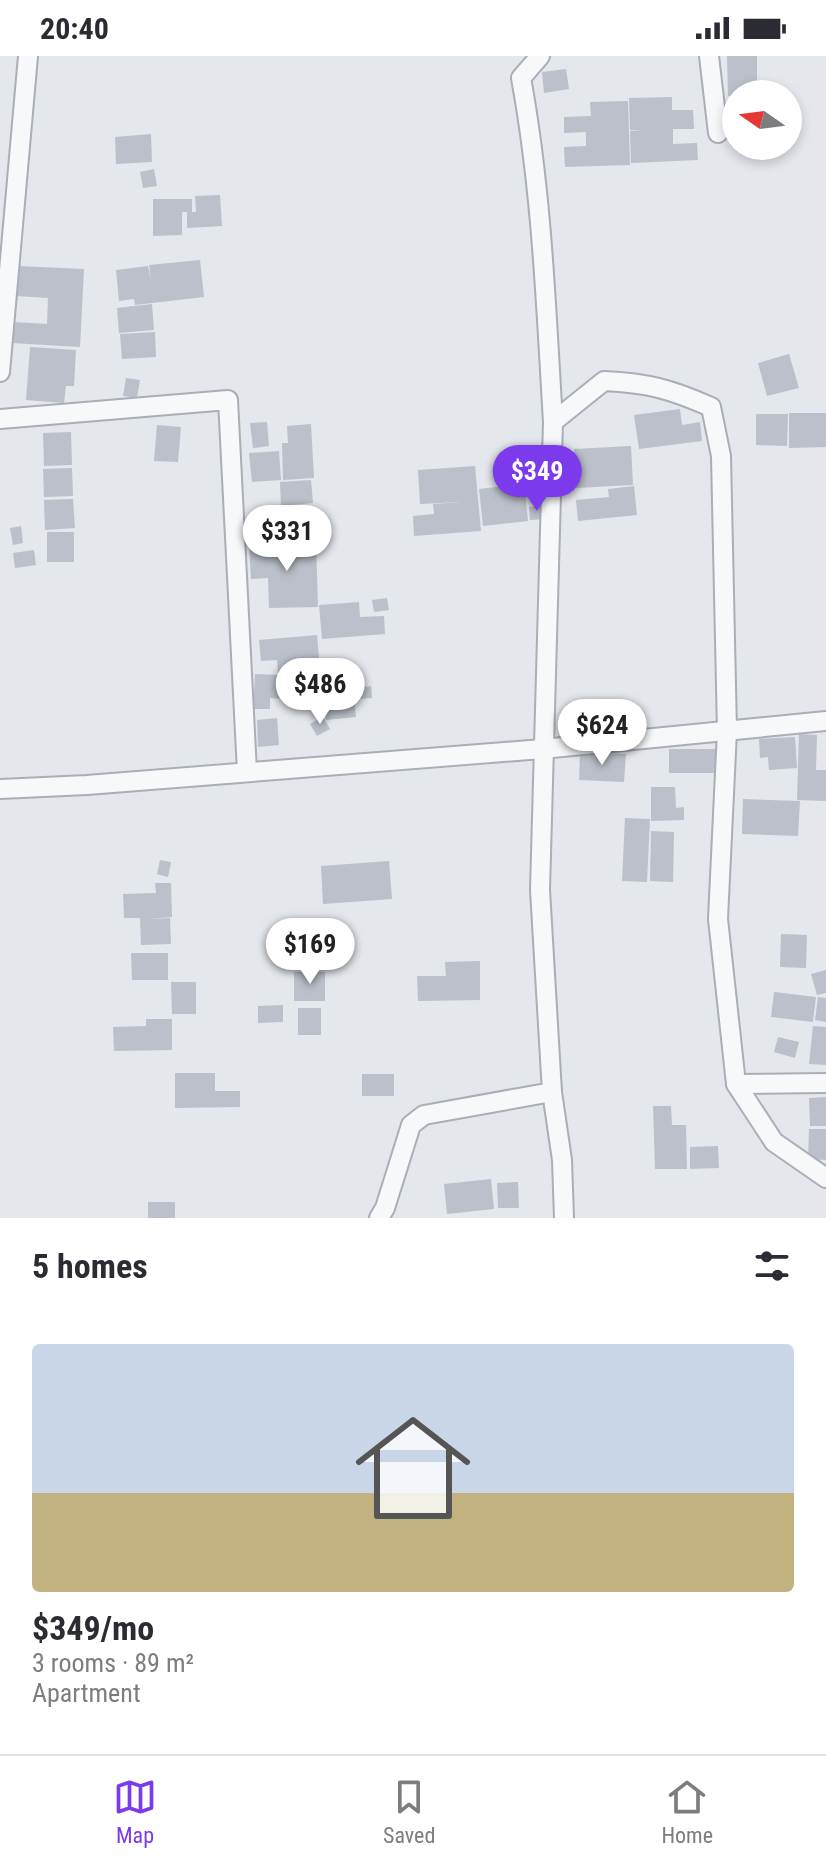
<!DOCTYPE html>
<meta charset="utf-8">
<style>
:root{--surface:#fff;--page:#f7f7f7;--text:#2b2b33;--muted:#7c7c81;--line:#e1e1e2;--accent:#7c3aed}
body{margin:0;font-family:"Roboto Condensed",sans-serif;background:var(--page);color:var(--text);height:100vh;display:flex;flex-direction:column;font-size:30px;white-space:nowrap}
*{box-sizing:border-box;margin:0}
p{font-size:26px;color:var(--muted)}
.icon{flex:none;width:44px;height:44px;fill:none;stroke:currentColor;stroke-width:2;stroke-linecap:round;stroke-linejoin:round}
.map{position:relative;height:1162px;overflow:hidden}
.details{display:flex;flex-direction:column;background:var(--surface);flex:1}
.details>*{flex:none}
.needle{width:52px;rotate:284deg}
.tools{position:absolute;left:722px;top:24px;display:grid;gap:16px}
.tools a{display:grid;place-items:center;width:80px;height:80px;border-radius:50%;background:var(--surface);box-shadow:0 4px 12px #0003;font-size:40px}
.price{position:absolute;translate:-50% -68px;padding:0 18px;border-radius:28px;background:#fff;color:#222;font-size:26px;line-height:52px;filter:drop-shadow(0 2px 4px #0008)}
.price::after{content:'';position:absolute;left:50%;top:48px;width:24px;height:18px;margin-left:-12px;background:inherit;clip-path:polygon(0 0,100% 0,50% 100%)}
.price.on{background:var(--accent);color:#fff}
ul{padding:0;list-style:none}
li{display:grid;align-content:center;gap:16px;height:424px;padding:0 32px}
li+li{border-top:2px solid var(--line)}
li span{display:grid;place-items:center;height:248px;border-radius:8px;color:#555}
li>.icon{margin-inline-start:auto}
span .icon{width:144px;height:144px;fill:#fffc;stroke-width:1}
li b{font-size:34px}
h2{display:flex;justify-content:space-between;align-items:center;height:96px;padding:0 32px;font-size:34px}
.status{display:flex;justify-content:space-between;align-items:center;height:56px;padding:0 40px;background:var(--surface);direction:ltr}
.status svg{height:22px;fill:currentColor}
.tab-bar{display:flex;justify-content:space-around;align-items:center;height:112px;border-top:2px solid var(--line);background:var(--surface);font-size:22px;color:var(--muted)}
.tab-bar a{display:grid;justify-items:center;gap:4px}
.tab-bar .on{color:var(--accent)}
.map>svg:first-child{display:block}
.building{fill:#bbc0ca}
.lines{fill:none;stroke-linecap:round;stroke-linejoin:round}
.minor-casing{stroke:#a9aeb7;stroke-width:22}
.minor{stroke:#f7f8fa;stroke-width:18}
</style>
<div class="status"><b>20:40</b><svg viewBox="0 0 49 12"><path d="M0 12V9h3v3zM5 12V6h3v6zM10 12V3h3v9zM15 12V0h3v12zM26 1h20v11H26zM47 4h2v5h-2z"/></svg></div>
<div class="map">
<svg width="826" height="1162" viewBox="0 0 826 1162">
<rect width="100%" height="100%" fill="#e4e7ec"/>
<g class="building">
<polygon points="727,0 757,0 757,38 728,40"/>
<polygon points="566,13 569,33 544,37 542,16"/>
<polygon points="672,41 672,54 693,54 694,73 673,73 673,88 697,87 698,104 631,107 630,75 644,74 630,74 629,42"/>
<polygon points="628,45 630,109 565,111 564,91 586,90 586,76 564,77 564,61 591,60 590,46"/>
<polygon points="151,78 152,106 116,108 115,81"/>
<polygon points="154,113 157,130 143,132 140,116"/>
<polygon points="220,139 222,170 187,172 187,156 182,156 182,179 153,180 153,143 192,143 192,156 196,156 195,140"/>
<polygon points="200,204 204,241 135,249 134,243 119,245 116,214 148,210 151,225 149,209"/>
<polygon points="18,210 84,213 80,291 12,287 13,266 47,268 48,242 16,240"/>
<polygon points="152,248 154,274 119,277 117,252"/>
<polygon points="155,276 156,301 122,303 120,278"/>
<polygon points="30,291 76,294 74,330 66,330 64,347 26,344"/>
<polygon points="789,298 799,332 767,340 758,307"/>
<polygon points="126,322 140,324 137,342 123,340"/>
<polygon points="680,353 682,369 700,366 702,385 639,393 634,359"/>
<polygon points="789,357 826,357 826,391 789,392"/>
<polygon points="756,358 788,358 787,390 756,389"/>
<polygon points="267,366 269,390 253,392 250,367"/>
<polygon points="311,368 314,422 283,424 282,387 288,387 287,370"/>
<polygon points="157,369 181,371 178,406 154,405"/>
<polygon points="71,376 72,409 44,410 43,377"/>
<polygon points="631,390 633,429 576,432 574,393"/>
<polygon points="279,395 281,424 252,426 249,397"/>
<polygon points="475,410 481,475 414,480 413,460 434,458 433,448 462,446 420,448 418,414"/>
<polygon points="72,412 73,440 44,441 43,413"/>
<rect x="529" y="423" width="16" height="12"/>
<polygon points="311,424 313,447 281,450 280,426"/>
<polygon points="524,428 528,465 483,470 479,433"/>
<polygon points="634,430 637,459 578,465 576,444 609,441 608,433"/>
<polygon points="73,443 75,472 45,474 44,444"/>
<polygon points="544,449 545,463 530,464 529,451"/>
<polygon points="21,470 23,487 13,489 10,472"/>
<rect x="47" y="476" width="27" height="30"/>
<polygon points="316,486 318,551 269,552 268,522 251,523 249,488"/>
<polygon points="34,494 36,509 15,512 13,497"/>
<polygon points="387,542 389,554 374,556 372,544"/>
<polygon points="359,546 360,561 384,560 385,578 322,583 319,549"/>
<polygon points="317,579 320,614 278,617 277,604 261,605 259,584"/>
<polygon points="255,618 285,619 284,643 270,642 270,653 253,653"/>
<polygon points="353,630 356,661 326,664 323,633"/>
<polygon points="371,630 372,642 357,643 356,632"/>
<polygon points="323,661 330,673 317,680 310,668"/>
<polygon points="277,662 279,689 258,691 257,664"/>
<polygon points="799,678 817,679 816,714 826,714 826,745 797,744"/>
<polygon points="795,681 797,712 769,714 768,701 760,702 759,683"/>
<rect x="669" y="693" width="47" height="24"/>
<polygon points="580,696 626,698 624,726 579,724"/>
<polygon points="651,731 675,731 676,752 684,751 684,764 651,765"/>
<polygon points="743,743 800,745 798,780 742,778"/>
<polygon points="625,762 650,763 647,826 622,825"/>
<polygon points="651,775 674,776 673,826 650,825"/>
<polygon points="160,804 171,806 168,821 157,818"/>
<polygon points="389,805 392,843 323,848 321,810"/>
<polygon points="155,827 171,827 172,861 147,863 170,862 171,888 141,889 140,862 124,862 123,838 156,837"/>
<polygon points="781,878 807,879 806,912 780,911"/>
<polygon points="131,897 168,897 168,924 132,924"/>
<polygon points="480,905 480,944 418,945 417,920 446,920 445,906"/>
<polygon points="826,914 826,937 817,939 811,918"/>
<rect x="294" y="916" width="31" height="29"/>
<polygon points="171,926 196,926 196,958 172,958"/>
<polygon points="774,936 816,941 813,966 771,961"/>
<polygon points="818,941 826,942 826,966 815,964"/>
<polygon points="283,949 283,966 258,967 258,950"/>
<rect x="298" y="952" width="23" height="27"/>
<polygon points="146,963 172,963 172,994 114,995 113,971 146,970"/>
<polygon points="813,970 826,971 826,1009 809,1008"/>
<polygon points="778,981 799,986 795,1002 774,996"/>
<polygon points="175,1017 215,1017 215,1035 240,1035 240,1051 175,1052"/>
<rect x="362" y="1018" width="32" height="22"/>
<polygon points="826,1041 826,1070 810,1070 809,1042"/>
<polygon points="653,1050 671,1050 672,1069 686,1069 687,1113 655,1113"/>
<polygon points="809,1073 826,1073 826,1104 808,1103"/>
<polygon points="718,1090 719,1112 690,1113 690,1091"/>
<polygon points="491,1123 494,1153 447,1158 444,1128"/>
<polygon points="518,1126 519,1152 498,1152 497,1127"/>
<rect x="148" y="1146" width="27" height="16"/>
</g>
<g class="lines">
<defs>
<g id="minor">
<path d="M540,0l-19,22c21,114 25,229 32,344"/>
<polyline points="709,0 718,77"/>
<polyline points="0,316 28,0"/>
<polyline points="0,363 228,344 247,716"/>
<polyline points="0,733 87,729 542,693 826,665"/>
<polyline points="736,1028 826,1027"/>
<polyline points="379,1162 385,1152 411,1069 424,1059 552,1036"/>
<path d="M564,1162l-2,-58 -10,-68 -12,-202 13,-468 51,-41c44,2 66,8 107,26l10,49 6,275 -9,188 18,165 38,58 52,36"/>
</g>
</defs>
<use href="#minor" class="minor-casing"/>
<use href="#minor" class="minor"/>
</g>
</svg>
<div class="tools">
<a><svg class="needle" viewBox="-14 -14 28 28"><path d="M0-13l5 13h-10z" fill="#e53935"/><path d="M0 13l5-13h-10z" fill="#7c7c81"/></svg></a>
</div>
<b class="price on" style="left:537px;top:457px">$349</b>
<b class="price" style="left:287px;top:517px">$331</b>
<b class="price" style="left:320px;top:670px">$486</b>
<b class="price" style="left:602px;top:711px">$624</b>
<b class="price" style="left:310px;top:930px">$169</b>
</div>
<section class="details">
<h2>5 homes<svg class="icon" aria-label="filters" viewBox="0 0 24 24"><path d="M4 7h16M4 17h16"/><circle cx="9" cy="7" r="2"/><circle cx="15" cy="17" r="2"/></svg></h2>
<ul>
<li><span style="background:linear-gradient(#c9d6e8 60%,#c2b280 0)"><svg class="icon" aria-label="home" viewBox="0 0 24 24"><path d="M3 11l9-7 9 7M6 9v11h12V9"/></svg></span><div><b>$349/mo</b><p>3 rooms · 89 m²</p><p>Apartment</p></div></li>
</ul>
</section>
<nav class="tab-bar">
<a class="on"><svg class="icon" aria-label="map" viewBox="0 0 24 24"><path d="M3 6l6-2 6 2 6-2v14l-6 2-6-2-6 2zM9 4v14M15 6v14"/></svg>Map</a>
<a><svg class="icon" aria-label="saved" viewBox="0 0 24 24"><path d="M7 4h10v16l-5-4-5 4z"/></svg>Saved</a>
<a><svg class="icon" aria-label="home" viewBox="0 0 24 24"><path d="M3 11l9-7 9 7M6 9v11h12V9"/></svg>Home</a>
</nav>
